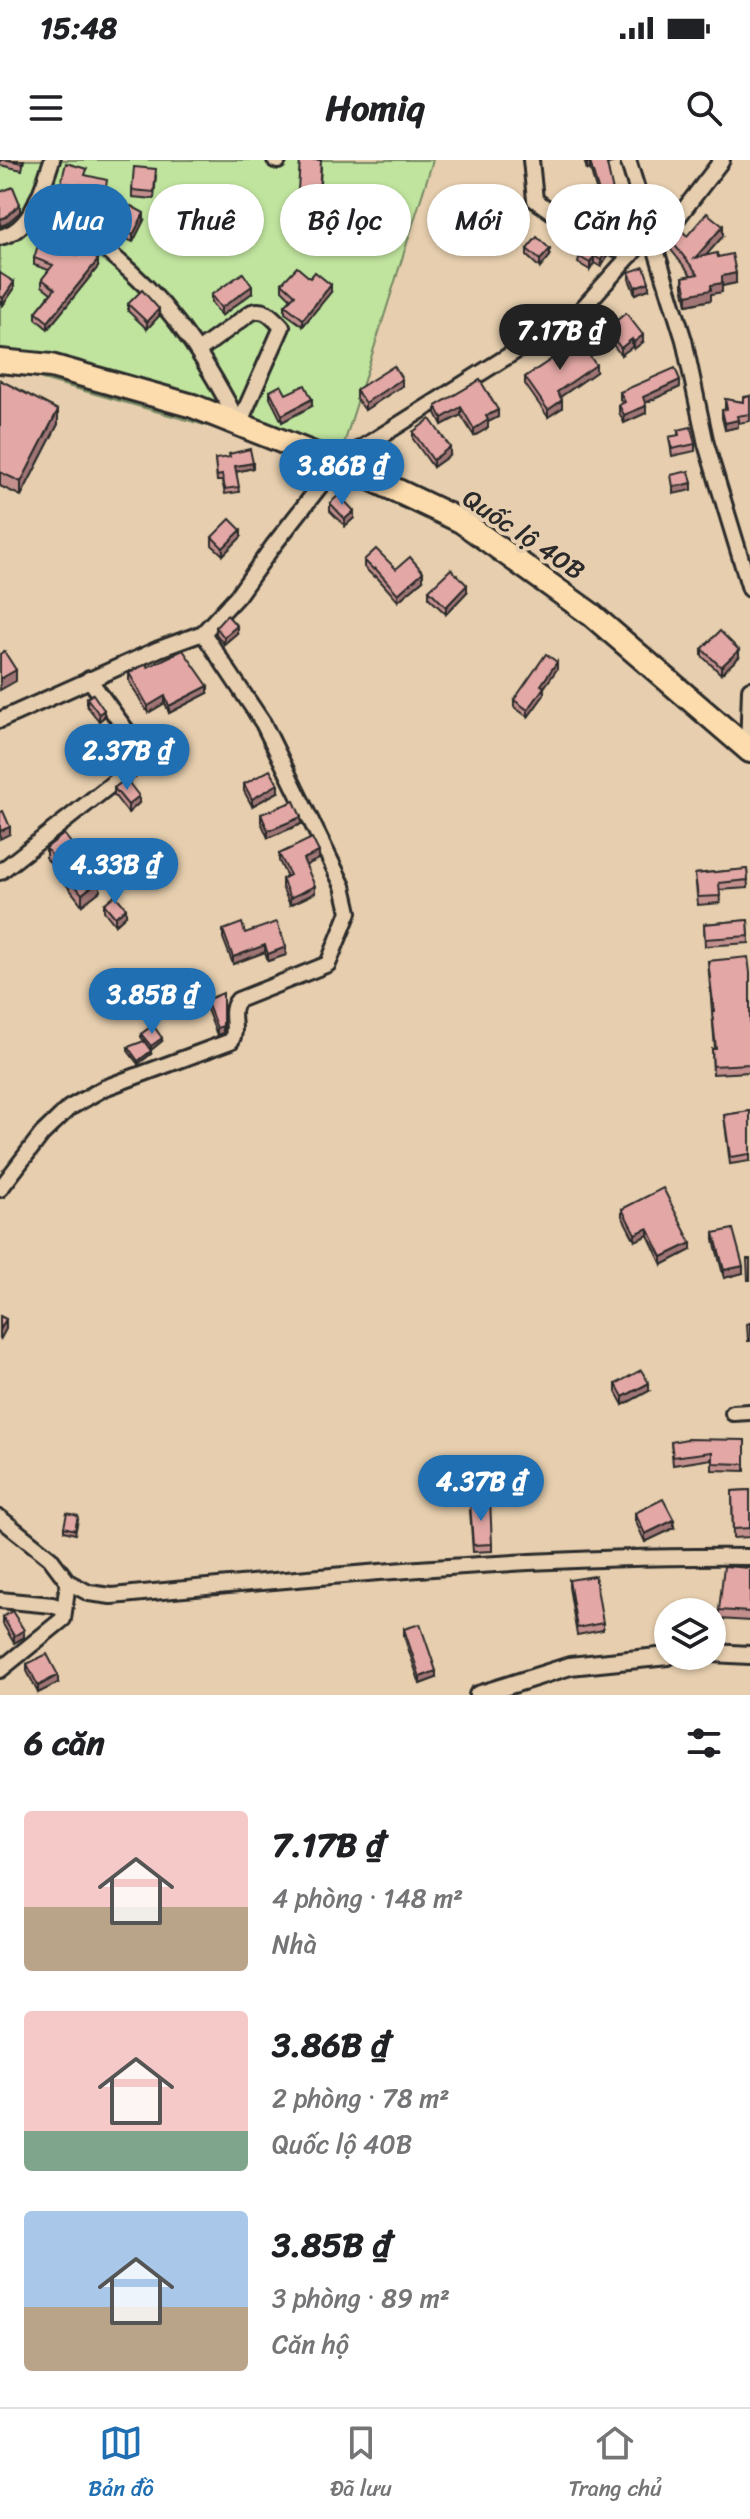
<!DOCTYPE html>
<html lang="vi">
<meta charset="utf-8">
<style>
:root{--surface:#fff;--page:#f6f6f6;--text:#202124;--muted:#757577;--line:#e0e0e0;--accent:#1f6fb2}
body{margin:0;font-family:Sriracha,sans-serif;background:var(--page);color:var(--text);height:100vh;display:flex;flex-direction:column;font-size:30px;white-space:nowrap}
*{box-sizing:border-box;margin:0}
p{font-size:26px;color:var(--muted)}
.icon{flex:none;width:44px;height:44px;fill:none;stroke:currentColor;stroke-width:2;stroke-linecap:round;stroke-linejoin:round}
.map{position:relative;height:1535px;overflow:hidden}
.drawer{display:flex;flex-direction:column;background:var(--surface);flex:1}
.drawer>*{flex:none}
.top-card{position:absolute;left:24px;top:24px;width:702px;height:72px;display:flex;gap:16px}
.controls{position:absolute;left:654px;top:1438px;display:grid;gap:16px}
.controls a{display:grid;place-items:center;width:72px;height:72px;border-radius:50%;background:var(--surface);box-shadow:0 2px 6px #0004;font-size:40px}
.price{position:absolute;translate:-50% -68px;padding:0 18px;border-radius:28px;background:var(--accent);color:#fff;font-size:26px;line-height:52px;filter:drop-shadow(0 2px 4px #0008)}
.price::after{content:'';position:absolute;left:50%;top:48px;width:24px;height:18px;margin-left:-12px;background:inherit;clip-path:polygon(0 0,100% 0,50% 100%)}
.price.selected{background:#222;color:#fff}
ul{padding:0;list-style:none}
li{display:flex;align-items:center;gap:24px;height:200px;padding:0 24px}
li span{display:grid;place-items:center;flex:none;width:224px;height:160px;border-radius:8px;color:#555}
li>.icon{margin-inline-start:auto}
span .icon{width:96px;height:96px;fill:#fffc;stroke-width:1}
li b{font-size:34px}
h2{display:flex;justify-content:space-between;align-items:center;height:96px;padding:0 24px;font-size:34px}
.pill{padding:0 28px;border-radius:36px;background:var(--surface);box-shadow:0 2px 6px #0004;font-size:28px;line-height:72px}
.pill.selected{background:var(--accent);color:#fff}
.status{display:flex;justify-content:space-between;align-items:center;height:56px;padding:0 40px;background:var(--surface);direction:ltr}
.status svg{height:22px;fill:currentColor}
header{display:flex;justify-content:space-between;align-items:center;height:104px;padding:0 24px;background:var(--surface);font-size:36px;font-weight:700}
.tabs{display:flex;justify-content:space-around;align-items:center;height:112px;border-top:2px solid var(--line);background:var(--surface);font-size:22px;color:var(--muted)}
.tabs a{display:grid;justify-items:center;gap:4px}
.tabs .selected{color:var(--accent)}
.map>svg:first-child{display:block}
.green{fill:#c0e49e;stroke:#768864;stroke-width:2}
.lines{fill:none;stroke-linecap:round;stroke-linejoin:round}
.minor-casing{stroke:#2b2b2b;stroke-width:20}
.tertiary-casing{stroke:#2b2b2b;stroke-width:22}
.trunk-casing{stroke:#2b2b2b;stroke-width:28}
.minor{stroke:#e6ceae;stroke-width:14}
.tertiary{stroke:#e6ceae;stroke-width:16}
.trunk{stroke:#fcdcac;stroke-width:22}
.wall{fill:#c3908e;stroke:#2b2b2b;stroke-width:2}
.shaded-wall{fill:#9f7674;stroke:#2b2b2b;stroke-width:2}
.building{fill:#e3a8a5;stroke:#2b2b2b;stroke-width:2}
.labels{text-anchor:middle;stroke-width:8;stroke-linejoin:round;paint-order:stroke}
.street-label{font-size:26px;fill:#2b2b2b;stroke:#e6ceae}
</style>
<div class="status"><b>15:48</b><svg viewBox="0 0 49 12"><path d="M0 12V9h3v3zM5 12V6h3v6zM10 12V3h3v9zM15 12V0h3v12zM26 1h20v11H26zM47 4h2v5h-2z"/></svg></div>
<header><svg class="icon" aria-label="menu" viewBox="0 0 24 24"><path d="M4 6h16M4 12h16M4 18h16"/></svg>Homiq<svg class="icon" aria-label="search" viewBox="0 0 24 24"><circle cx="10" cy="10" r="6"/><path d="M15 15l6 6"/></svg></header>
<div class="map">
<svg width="750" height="1535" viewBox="0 0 750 1535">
<rect width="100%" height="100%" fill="#e6ceae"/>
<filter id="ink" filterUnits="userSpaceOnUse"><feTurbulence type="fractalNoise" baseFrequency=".0125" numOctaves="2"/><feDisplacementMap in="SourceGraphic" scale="16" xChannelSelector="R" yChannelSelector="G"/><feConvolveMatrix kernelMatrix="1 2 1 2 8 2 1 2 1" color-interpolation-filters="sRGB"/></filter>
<g filter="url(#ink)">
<polygon class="green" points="0,0 433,0 338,303 0,207"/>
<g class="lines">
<defs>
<g id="minor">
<polyline points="275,0 278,1"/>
<path d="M531,0l4,40c31,23 61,40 96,55"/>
<polyline points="628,0 684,180 706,284 750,429"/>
<path d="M37,40c32,23 65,45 94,72 47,42 80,97 108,152"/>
<path d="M0,77c33,-7 42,-49 52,-77"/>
<polyline points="656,86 722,0"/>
<path d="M198,191l54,-39c14,-4 20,5 30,15l-43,97"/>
<polyline points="0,560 159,489 203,473 238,435 273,386 338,303 581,150 652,71"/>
<polyline points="748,589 750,529"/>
<polyline points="0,712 136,605 138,599 137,585 89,519"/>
<path d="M0,1029l42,-55 27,-26 35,-20 127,-47c8,-13 -4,-29 7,-41l90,-36 21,-52 -6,-26 -80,-163 -60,-90"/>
<polyline points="733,1253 750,1252"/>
<path d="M0,1358l50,40 18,24 21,11 22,3c212,-20 426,-41 639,-39"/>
<polyline points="0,1440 52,1445 64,1449"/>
<polyline points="0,1510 63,1459 68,1422"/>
</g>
<g id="tertiary">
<polyline points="712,1493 750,1495"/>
<polyline points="478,1535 570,1506 668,1496"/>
</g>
<polyline id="trunk" points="0,201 51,206 193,246 349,308 461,361 592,455 750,591"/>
</defs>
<use href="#minor" class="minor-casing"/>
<use href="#tertiary" class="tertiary-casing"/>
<use href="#trunk" class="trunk-casing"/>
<use href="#minor" class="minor"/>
<use href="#tertiary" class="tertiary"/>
<use href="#trunk" class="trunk"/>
</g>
<g class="wall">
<polygon points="0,0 24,0 22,10 0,5"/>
<polygon points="584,0 615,0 615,2 607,4 614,43 601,46 590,9 587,10"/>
<polygon points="321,7 319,40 298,38 298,30"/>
<polygon points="156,16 154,39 132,37 132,30"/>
<polygon points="61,23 107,28 106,34 61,30"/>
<polygon points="144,60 133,82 120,76 120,69"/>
<polygon points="723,76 705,96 718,97 736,123 722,126 722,132 711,134 711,140 687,145 683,126 683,117 691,115 668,86 668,77"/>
<polygon points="575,85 607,96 601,107 594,103 590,110 578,103 580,94 575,92"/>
<polygon points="527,89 550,96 540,108 527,96"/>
<polygon points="34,98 98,107 48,169 36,159 36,152 51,133 42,126 42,119 49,110 34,105"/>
<polygon points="629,112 649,129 635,134 629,119"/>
<polygon points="0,113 14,129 3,145 0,143"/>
<polygon points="282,123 331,132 303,166 285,153 285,145 291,139 282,130"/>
<polygon points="252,133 221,156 211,142 211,135"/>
<polygon points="128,144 159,156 147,169 128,151"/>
<polygon points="606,169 643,182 634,189 632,187 621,195 606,176"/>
<polygon points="552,192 596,212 560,237 562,248 548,257 525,224 525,217 552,199"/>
<polygon points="0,220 58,264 21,336 0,326"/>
<polygon points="480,220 498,257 488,262 488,268 474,276 461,255 442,265 436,253 436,246"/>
<polygon points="402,226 365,250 356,238 356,230"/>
<polygon points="680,227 645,243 646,253 624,263 619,252 619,245 622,243 620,239 620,232"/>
<polygon points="270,231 286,234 312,246 282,262 270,238"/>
<polygon points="750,236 750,261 738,263 738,267 725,270 722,258 722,250 725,250 725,239 743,242"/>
<polygon points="678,270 695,284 695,291 672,296 669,277 678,276"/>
<polygon points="413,272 450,295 433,307 413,279"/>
<polygon points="215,299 253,308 236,312 239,332 225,334 222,321 217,321"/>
<polygon points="330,343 354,358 345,366 330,351"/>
<polygon points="212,377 241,377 223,395 212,385"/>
<polygon points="364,400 396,409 423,420 398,441 375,415 374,417 364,407"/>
<polygon points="429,430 467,432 446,454 429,438"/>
<polygon points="216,467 237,473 224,484 216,474"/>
<polygon points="702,489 739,497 721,514 702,496"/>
<polygon points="148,507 208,533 169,553 165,543 148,553 129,521 129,513"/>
<polygon points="557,509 544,527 544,535 528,557 514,547 514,540"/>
<polygon points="87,538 104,557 99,561 87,546"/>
<polygon points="244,624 278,632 252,646 244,631"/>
<polygon points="114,628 139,643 128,653 114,635"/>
<polygon points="261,654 301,664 268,678 261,662"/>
<polygon points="46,688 100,731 82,745 46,698"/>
<polygon points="279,694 319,699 305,705 315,733 290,745 282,727 282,719 287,717 279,701"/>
<polygon points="747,709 748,728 719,730 720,743 698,745 695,714"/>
<polygon points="104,744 126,755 115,765 104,751"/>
<polygon points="748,760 749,783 705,786 704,764"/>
<polygon points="223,770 245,773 286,795 268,801 265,792 233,804 223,778"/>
<polygon points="708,801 750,813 750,912 713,914 712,889 715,889"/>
<polygon points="206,840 223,873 217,875 206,847"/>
<polygon points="141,874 162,881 151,890 141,877"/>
<polygon points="128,887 151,894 138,904 128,891"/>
<polygon points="750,951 750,1001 730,1004 724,955"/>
<polygon points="622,1049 691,1090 662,1105 648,1075 635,1081 622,1056"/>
<polygon points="714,1073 743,1113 724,1118 714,1080"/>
<polygon points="616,1224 649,1231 623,1245 616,1232"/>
<polygon points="745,1280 745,1311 712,1310 712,1299 673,1305 671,1282"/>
<polygon points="750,1330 750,1377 733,1378 732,1331"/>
<polygon points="470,1350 492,1384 492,1391 473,1392"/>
<polygon points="635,1353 674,1368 645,1382 635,1360"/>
<polygon points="78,1360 75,1374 64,1371 64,1367"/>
<polygon points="750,1408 750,1461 719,1459 719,1450"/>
<polygon points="569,1420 603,1463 603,1470 577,1475 569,1427"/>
<polygon points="3,1457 24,1477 14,1483 3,1464"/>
<polygon points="404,1469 436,1518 420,1524 404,1476"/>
<polygon points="27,1504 58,1523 38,1533 27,1511"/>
</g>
<g class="shaded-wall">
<polygon points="605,0 615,0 615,2 605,5"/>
<polygon points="590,2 590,9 587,10 587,3"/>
<polygon points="614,36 614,43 601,46 601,39"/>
<polygon points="20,44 20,52 6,64 0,66 0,59"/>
<polygon points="144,53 144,60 133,82 133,75"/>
<polygon points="723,66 723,76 695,108 695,98"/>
<polygon points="550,89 550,96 540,108 540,100"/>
<polygon points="607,89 607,96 601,107 601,100"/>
<polygon points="594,96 594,103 590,110 590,103"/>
<polygon points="98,100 98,107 48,169 48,162"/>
<polygon points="736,113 736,123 722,126 722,116"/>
<polygon points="14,122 14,129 3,145 3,138"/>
<polygon points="649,122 649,129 635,134 635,127"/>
<polygon points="722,123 722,132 711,134 711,140 687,145 687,135 711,125"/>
<polygon points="331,125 331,132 303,166 303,159"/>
<polygon points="252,126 252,133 221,156 221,148"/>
<polygon points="159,149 159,156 147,169 147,162"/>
<polygon points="643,175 643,182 634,189 634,182"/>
<polygon points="632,179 632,187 621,195 621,188"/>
<polygon points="596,205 596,212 557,239 557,232"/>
<polygon points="402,219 402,226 365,250 365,243"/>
<polygon points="680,220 680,227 643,244 643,237"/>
<polygon points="312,239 312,246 282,262 282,255"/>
<polygon points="562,240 562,248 548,257 548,250"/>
<polygon points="646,246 646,253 624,263 624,255"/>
<polygon points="461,247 461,255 442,265 442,258"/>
<polygon points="58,250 58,264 21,336 21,322"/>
<polygon points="498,250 498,257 488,262 488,268 474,276 474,269 486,256"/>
<polygon points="738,260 738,267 725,270 725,263"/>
<polygon points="450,287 450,295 433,307 433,300"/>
<polygon points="253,303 253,308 235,312 235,306"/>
<polygon points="692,323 692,330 673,334 673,327"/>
<polygon points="354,351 354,358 345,366 345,359"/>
<polygon points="241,370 241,377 223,395 223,388"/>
<polygon points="423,412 423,420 398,441 398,434"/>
<polygon points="467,425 467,432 446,454 446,447"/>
<polygon points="237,466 237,473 224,484 224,477"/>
<polygon points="739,490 739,497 721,514 721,507"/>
<polygon points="557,502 557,509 541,532 541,525"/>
<polygon points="16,510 16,521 0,530 0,519"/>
<polygon points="208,526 208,533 169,553 169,546"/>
<polygon points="544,527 544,535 528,557 528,550"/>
<polygon points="165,536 165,543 148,553 148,546"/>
<polygon points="104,550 104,557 99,561 99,554"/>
<polygon points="278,624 278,632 252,646 252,639"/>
<polygon points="139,636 139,643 128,653 128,645"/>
<polygon points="301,657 301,664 268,678 268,671"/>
<polygon points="10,667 10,674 0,679 0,671"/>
<polygon points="319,692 319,699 303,707 303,699"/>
<polygon points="100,720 100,731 82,745 82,734"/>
<polygon points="315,726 315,733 290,745 290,738"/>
<polygon points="126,748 126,755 115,765 115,757"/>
<polygon points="265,785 265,792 233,804 233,797"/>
<polygon points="286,787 286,795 268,801 268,794"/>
<polygon points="223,866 223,873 217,875 217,868"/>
<polygon points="162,878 162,881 151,890 151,886"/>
<polygon points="151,891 151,894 138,904 138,901"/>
<polygon points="648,1068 648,1075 635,1081 635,1074"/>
<polygon points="691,1083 691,1090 662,1105 662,1097"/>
<polygon points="743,1106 743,1113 724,1118 724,1110"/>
<polygon points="6,1159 6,1169 0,1180 0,1170"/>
<polygon points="649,1223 649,1231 623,1245 623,1237"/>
<polygon points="674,1360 674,1368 645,1382 645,1374"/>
<polygon points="24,1470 24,1477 14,1483 14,1476"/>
<polygon points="436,1511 436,1518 420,1524 420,1517"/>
<polygon points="58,1515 58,1523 38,1533 38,1526"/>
</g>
<g class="building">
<polygon points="8,0 23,0 22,3"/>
<polygon points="300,0 321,0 319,32 298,30"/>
<polygon points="586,0 606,0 614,36 601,39 590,2 587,3"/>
<polygon points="66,3 87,9 85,15 107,20 106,27 61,23"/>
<polygon points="134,7 156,9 154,32 132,30"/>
<polygon points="13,27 20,44 6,57 0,59 0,32"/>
<polygon points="131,46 144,53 133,75 120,69"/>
<polygon points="707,53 723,66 695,98 717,93 718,97 732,94 736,113 722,116 722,123 711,125 711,130 687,135 683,117 698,114 668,77 678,66 687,76"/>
<polygon points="581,75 607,89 601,100 594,96 590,103 578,96 583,89 575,85"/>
<polygon points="537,77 550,89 540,100 527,89"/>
<polygon points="39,82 78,95 83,88 98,100 48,162 36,152 55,129 42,119 53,105 34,98"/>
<polygon points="297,107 310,118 315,112 331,125 303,159 285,145 295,135 282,123"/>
<polygon points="644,107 649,122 635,127 629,112"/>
<polygon points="0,113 14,122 3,138 0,136"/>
<polygon points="243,113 252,126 221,148 211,135"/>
<polygon points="142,130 159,149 147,162 128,144"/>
<polygon points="626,153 643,175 634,182 632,179 621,188 606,169"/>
<polygon points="577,178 596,205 557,232 562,240 548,250 525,217 555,197 552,192"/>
<polygon points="394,206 402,219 365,243 356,230"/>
<polygon points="675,208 680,220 643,237 646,246 624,255 619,245 625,242 620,232"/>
<polygon points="0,220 58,250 21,322 0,312"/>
<polygon points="480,220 498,250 486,256 488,260 474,269 461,247 442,258 436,246"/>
<polygon points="281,225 286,234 305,225 312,239 282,255 270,231"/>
<polygon points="750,236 750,254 737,256 738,260 725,263 722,250 727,249 725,239 743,242 743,237"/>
<polygon points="430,259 450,287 433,300 413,272"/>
<polygon points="691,267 695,284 672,289 669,277 679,275 678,270"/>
<polygon points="250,289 253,303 235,306 239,327 225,329 222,315 217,316 215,299 230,297 229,294"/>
<polygon points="689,311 692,323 673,327 671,315"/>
<polygon points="339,335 354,351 345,359 330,343"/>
<polygon points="230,359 241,370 223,388 212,377"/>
<polygon points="376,389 396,409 410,397 423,412 398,434 375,408 374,410 364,400"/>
<polygon points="451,409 467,425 446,447 429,430"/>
<polygon points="227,455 237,466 224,477 216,467"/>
<polygon points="720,471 739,490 721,507 702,489"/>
<polygon points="183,490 208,526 169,546 165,536 148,546 129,513 146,504 148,507"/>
<polygon points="4,491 16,510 0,519 0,494"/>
<polygon points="546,494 557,502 541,525 544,527 528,550 514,540"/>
<polygon points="93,534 104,550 99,554 87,538"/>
<polygon points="270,610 278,624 252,639 244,624"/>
<polygon points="126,619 139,636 128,645 114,628"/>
<polygon points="294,641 301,657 268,671 261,654"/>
<polygon points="3,651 10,667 0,671 0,652"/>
<polygon points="64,674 100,720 82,734 46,688"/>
<polygon points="312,678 319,692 303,699 315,726 290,738 282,719 290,715 279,694"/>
<polygon points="747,709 748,720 719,723 720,736 698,737 695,714"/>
<polygon points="115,735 126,748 115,757 104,744"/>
<polygon points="748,760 749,776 705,779 704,764"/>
<polygon points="277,762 286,787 268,794 265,785 233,797 223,770 242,763 245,773"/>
<polygon points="748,797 750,813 750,904 713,906 712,889 716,889 712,851 714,851 708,801"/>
<polygon points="223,833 223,866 217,868 206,840"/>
<polygon points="153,865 162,878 151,886 141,874"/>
<polygon points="144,881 151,891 138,901 128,887"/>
<polygon points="750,951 750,994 730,997 724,955"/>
<polygon points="663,1028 691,1083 662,1097 648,1068 635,1074 622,1049"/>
<polygon points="733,1069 743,1106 724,1110 714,1073"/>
<polygon points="747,1099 750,1099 750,1120 748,1120"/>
<polygon points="0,1156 6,1159 0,1170"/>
<polygon points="750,1163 750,1181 748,1181 747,1164"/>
<polygon points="641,1210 649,1223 623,1237 616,1224"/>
<polygon points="687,1279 745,1280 745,1304 712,1303 712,1292 673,1297 671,1282"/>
<polygon points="750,1330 750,1368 733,1369 732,1331"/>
<polygon points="663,1339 674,1360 645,1374 635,1353"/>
<polygon points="490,1341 492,1384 473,1385 470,1342"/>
<polygon points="67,1353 78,1356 75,1370 64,1367"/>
<polygon points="724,1406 750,1408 750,1452 719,1450"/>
<polygon points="595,1416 603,1463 577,1468 569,1420"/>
<polygon points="12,1451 24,1470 14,1476 3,1457"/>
<polygon points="420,1464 436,1511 420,1517 404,1469"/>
<polygon points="47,1494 58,1515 38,1526 27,1504"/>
</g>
</g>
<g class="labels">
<g class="street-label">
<text transform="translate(524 374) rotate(34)" y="9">Quốc lộ 40B</text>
</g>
</g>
</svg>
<div class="controls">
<a><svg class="icon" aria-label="layers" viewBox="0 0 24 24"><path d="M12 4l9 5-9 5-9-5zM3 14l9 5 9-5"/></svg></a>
</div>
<b class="price selected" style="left:560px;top:212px">7.17B ₫</b>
<b class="price" style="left:342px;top:347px">3.86B ₫</b>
<b class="price" style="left:127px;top:632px">2.37B ₫</b>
<b class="price" style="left:115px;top:746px">4.33B ₫</b>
<b class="price" style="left:152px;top:876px">3.85B ₫</b>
<b class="price" style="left:481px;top:1363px">4.37B ₫</b>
<div class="top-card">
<a class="pill selected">Mua</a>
<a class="pill">Thuê</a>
<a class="pill">Bộ lọc</a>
<a class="pill">Mới</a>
<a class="pill">Căn hộ</a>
</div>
</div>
<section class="drawer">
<h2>6 căn<svg class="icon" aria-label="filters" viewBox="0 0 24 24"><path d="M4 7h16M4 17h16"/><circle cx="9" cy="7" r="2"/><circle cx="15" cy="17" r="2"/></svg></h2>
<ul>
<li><span style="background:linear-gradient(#f6c9c9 60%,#b9a48a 0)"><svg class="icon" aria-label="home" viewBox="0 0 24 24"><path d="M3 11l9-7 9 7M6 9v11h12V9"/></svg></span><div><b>7.17B ₫</b><p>4 phòng · 148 m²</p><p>Nhà</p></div></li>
<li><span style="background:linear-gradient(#f6c9c9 75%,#7fa58c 0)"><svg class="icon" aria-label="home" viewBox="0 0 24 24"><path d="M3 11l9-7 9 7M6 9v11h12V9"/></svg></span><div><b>3.86B ₫</b><p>2 phòng · 78 m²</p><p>Quốc lộ 40B</p></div></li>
<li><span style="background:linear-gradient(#a9c7e8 60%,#b9a48a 0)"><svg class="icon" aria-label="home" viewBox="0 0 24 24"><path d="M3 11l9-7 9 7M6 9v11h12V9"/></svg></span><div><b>3.85B ₫</b><p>3 phòng · 89 m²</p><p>Căn hộ</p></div></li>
</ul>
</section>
<nav class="tabs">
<a class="selected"><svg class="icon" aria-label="map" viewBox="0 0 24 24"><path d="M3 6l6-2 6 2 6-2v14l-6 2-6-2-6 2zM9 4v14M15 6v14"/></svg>Bản đồ</a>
<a><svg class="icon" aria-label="saved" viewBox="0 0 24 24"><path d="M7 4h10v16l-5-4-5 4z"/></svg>Đã lưu</a>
<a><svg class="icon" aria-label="home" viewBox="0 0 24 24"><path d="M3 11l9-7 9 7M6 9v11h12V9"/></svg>Trang chủ</a>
</nav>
